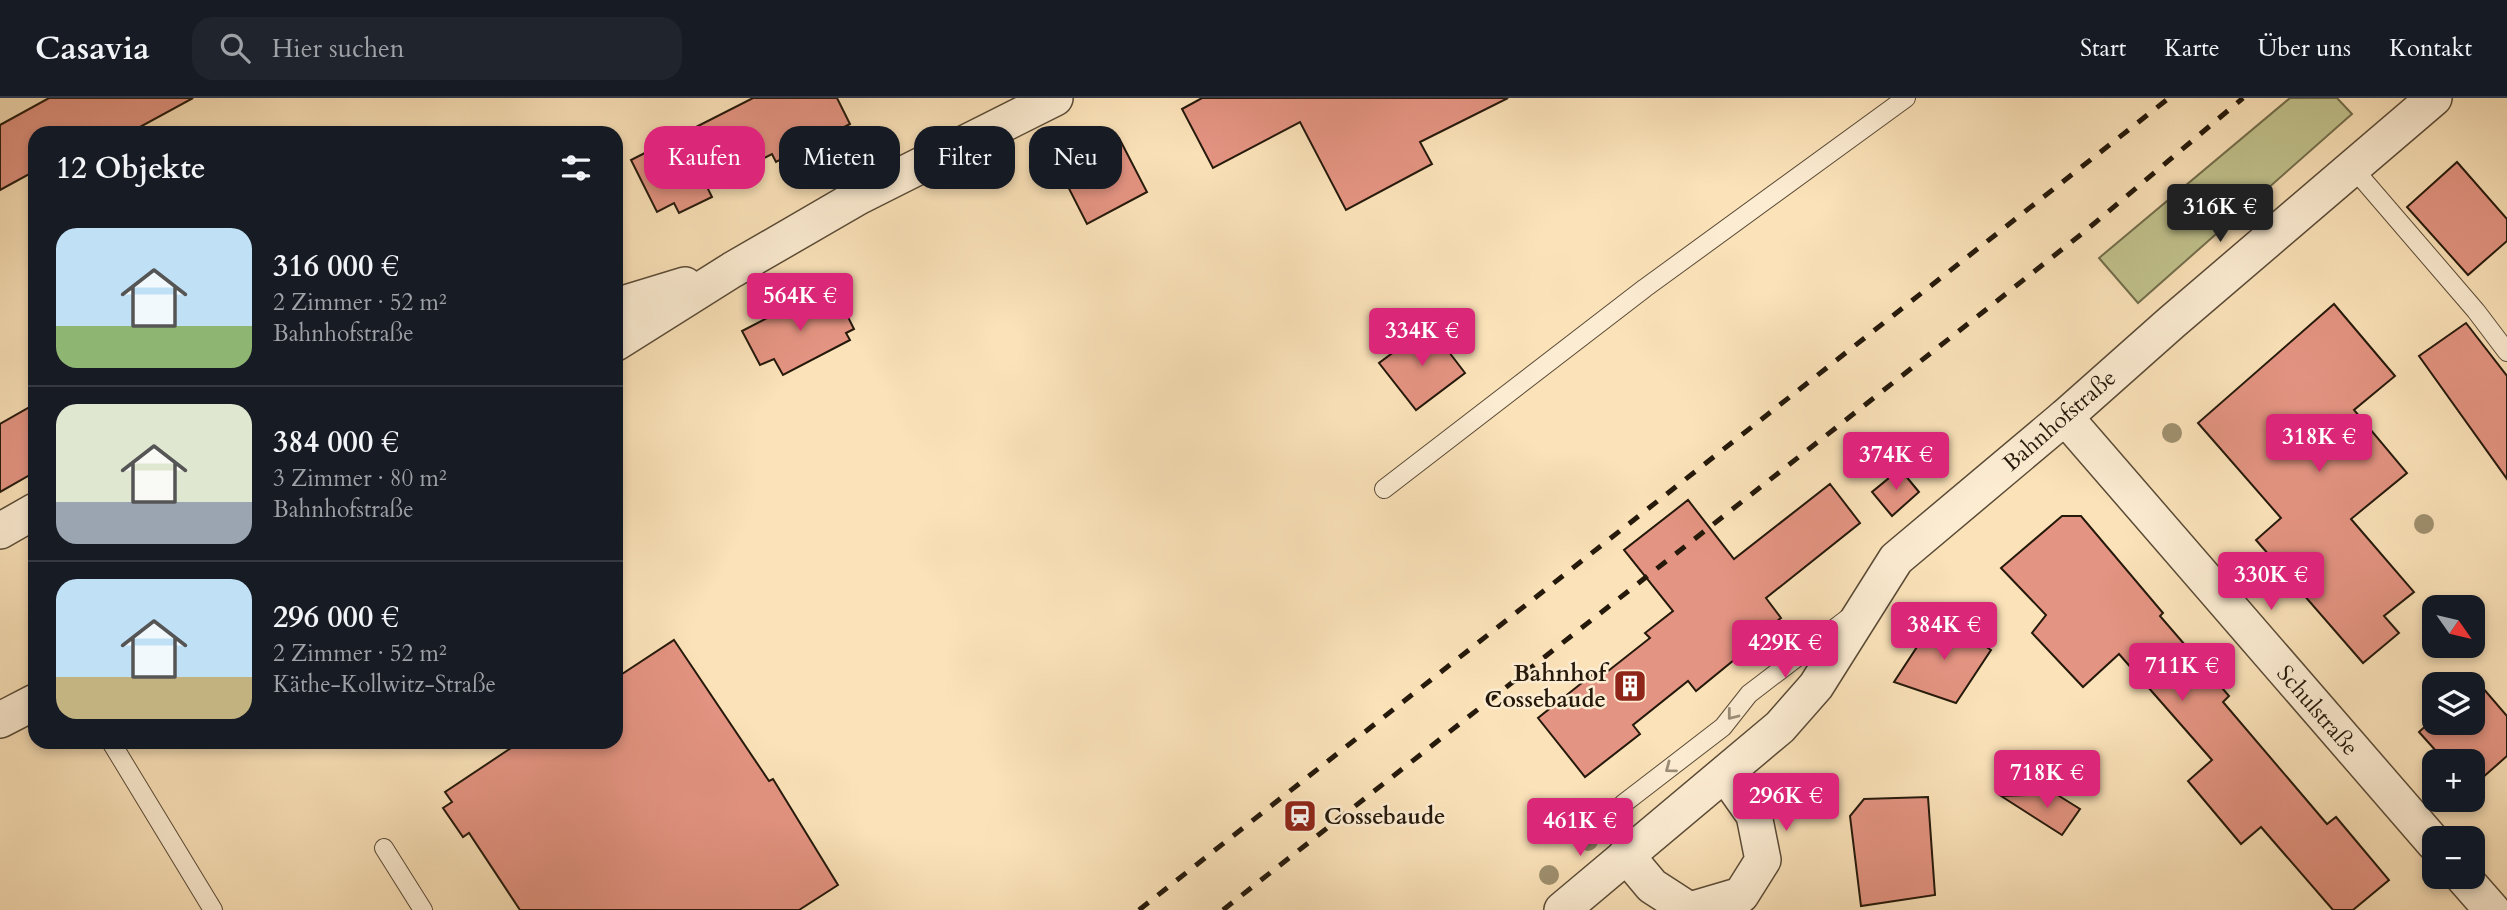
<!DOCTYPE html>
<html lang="de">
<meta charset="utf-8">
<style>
:root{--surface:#171b24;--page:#20242c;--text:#f1f3f6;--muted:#9ea1a6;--line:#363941;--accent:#db2777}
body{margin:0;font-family:Cardo,serif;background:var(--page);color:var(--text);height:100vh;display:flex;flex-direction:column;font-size:26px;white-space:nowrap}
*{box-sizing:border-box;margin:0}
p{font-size:23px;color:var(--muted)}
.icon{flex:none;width:38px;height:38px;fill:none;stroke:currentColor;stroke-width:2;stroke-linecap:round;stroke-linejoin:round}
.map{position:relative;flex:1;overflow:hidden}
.details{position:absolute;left:28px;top:28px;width:595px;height:623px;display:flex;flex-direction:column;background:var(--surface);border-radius:21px;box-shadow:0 4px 10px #0003}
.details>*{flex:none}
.hud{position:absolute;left:644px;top:28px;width:665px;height:63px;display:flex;gap:14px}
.needle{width:46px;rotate:124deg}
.fabs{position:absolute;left:2422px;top:497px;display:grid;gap:14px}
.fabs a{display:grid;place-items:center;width:63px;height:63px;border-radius:14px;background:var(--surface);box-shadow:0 4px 10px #0003;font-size:35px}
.price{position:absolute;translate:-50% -60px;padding:0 16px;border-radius:7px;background:var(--accent);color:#fff;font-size:23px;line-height:46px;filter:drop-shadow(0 2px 4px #0008)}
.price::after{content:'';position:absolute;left:50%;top:42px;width:21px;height:16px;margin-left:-10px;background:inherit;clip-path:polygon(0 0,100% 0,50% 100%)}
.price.on{background:#222;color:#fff}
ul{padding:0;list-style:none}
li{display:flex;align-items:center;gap:21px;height:175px;padding:0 28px}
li+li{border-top:2px solid var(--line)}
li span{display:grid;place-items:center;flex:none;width:196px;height:140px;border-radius:21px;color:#555}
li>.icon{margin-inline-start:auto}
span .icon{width:84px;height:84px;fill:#fffc;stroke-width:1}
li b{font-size:30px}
h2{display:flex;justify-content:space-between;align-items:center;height:84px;padding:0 28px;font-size:30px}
.pill{padding:0 24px;border-radius:21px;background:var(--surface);box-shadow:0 4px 10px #0003;font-size:24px;line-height:63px}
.pill.on{background:var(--accent);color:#fff}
header{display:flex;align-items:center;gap:42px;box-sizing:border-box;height:98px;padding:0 35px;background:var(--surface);border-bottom:2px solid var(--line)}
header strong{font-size:33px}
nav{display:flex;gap:38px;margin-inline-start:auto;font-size:24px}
.search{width:490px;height:63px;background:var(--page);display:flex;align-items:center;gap:18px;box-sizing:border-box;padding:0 24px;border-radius:21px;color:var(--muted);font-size:26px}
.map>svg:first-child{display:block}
.green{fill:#c1c28d;stroke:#736e4c;stroke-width:2}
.building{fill:#e49482;stroke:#25190b;stroke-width:2}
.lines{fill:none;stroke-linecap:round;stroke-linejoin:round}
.lane-casing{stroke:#5a4b36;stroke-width:20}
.street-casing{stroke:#5a4b36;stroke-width:38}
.path{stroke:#25190b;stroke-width:4.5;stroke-dasharray:5 3.5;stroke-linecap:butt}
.lane{stroke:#fcecd2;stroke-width:18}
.street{stroke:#fcecd2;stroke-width:35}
.rail{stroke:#25190b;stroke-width:5;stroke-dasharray:12 12;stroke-linecap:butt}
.tree{fill:#9f906f}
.oneway{stroke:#9b8d78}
.labels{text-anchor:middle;stroke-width:5;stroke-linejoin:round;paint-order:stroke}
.street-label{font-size:23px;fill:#25190b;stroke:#fcecd2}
.poi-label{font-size:23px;font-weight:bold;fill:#25190b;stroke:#fcecd2;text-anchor:end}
</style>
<header>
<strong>Casavia</strong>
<div class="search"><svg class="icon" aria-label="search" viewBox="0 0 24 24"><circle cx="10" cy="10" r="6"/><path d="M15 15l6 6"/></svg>Hier suchen</div>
<nav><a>Start</a><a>Karte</a><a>Über uns</a><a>Kontakt</a></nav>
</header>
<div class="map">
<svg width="2507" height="812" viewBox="0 0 2507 812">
<rect width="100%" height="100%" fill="#fbe2b9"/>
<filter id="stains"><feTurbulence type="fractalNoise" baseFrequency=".00286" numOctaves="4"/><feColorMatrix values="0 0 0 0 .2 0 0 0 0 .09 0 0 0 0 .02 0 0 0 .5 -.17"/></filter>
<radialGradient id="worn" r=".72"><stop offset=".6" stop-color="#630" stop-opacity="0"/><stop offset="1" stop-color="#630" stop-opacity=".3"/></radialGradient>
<polygon class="green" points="2290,0 2337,0 2352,16 2138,205 2099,160"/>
<g class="building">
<polygon points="49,0 193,0 129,35 35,35 35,73 0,92 0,27"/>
<polygon points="753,0 837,0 850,26 776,64 772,56 707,89 712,99 679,115 674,105 657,114 631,62"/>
<polygon points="1202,0 1508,0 1420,44 1432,66 1346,112 1300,24 1213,70 1182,11"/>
<polygon points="1119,40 1147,94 1087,126 1059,71"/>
<polygon points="2457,64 2507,121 2507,143 2468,177 2407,109"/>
<polygon points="820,193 827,207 839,201 854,231 846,235 850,242 783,277 774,261 760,267 742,233"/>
<polygon points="2334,206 2395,278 2354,312 2407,375 2351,421 2414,494 2384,518 2399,535 2363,565 2256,442 2281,420 2198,325"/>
<polygon points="2466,225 2507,278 2507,381 2419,258"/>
<polygon points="1429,228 1465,275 1416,312 1379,265"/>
<polygon points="35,306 35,374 0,394 0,326"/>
<polygon points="1900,371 1919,394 1892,418 1872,394"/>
<polygon points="1830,386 1860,425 1766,500 1781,520 1749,545 1751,548 1696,593 1688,583 1633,627 1640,636 1585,679 1538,620 1593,576 1598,581 1650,540 1645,535 1673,513 1624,452 1688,402 1734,461"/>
<polygon points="2062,418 2081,418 2163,515 2160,518 2229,598 2223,604 2327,726 2336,719 2389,782 2353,812 2333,812 2261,729 2241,746 2188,683 2212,662 2119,556 2083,589 2032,535 2046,517 2001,470"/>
<polygon points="1938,517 1991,552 1956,605 1894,584"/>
<polygon points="674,542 769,683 773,681 838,787 799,812 520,812 469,735 463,739 443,710 452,704 445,694 520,644 616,644 616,580"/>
<polygon points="2482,589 2507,618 2507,658 2473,688 2473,663 2445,663 2419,634 2434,620 2434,625 2473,625 2473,590 2476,594"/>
<polygon points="2056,696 2080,711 2062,737 2001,698"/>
<polygon points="1928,699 1935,797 1861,808 1850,718 1864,701"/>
</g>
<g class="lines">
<defs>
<g id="lane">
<polyline points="2353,70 2476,213 2507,254"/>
<polyline points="1384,391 1645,190 1906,0"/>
<polyline points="111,644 213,812"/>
<polyline points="384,750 423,812"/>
<polyline points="1626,757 1620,738 1623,706 1723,629 1749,596 1847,521"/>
</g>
<g id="street">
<polyline points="616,208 685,187"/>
<polyline points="616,245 732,172 858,99 1055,0"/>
<polyline points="2065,319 2434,745"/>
<polyline points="0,433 35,413"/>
<polyline points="0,622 35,604"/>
<polyline points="1626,757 1652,788 1689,812"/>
<polyline points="2463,779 2492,812"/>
<polyline points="1562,812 1780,629 1816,588 1896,461 2065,319 2172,224 2434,0"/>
<polyline points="1690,812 1741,797 1763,762 1754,717 1725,676"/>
</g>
</defs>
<use href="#lane" class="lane-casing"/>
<use href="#street" class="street-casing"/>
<polyline class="path" points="1773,526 1782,536"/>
<use href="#lane" class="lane"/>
<use href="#street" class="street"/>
<g class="rail">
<polyline points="1139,812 2169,0"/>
<polyline points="1223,812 1983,214 2084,134 2243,0"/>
</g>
</g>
<g class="tree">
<circle cx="2172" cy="335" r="10"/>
<circle cx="2424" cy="426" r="10"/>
<circle cx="1588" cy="743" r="10"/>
<circle cx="1549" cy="777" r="10"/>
</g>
<defs><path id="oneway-chevron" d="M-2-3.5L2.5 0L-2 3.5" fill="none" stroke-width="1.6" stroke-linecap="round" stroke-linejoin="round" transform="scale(1.75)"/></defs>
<g class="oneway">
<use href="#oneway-chevron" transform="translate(1732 617) rotate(128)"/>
<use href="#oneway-chevron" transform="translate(1670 670) rotate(143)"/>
</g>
<defs>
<symbol id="building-square" viewBox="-11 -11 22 22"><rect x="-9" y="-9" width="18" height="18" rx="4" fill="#8f2418" stroke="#fcecd2"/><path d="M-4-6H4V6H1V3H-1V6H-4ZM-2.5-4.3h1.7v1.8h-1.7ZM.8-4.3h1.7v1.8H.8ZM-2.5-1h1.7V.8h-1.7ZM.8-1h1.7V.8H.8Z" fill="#fff"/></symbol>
<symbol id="station-square" viewBox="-11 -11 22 22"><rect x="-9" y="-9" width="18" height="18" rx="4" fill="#8f2418" stroke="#fcecd2"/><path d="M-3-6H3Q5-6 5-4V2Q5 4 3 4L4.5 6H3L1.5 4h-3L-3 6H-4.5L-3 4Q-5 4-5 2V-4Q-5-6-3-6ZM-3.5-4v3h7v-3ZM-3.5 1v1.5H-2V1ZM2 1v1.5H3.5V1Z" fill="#fff"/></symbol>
</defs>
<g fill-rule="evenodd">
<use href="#building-square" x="1611" y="569" width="38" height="38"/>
<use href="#station-square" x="1281" y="699" width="38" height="38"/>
</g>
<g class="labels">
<g class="street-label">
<text transform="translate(2059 322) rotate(-41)" y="8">Bahnhofstraße</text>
<text transform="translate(2318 612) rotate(49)" y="8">Schulstraße</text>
</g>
<g class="poi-label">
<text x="1606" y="583">Bahnhof<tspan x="1606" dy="26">Cossebaude</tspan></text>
<text x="1324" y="726" text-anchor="start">Cossebaude</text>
</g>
</g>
<rect width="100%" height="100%" filter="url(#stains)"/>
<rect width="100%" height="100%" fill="url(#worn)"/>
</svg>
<div class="fabs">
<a><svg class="needle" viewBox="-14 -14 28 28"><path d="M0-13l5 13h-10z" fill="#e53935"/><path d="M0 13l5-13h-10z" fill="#9ea1a6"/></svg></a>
<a><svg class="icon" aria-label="layers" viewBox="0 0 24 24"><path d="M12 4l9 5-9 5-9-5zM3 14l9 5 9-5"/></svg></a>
<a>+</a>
<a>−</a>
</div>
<b class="price on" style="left:2220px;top:146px">316K €</b>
<b class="price" style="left:800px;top:235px">564K €</b>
<b class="price" style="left:1422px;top:270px">334K €</b>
<b class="price" style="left:2319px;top:376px">318K €</b>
<b class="price" style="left:1896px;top:394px">374K €</b>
<b class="price" style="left:2271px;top:514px">330K €</b>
<b class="price" style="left:1944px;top:564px">384K €</b>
<b class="price" style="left:1785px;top:582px">429K €</b>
<b class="price" style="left:2182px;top:605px">711K €</b>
<b class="price" style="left:2047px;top:712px">718K €</b>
<b class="price" style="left:1786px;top:735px">296K €</b>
<b class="price" style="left:1580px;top:760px">461K €</b>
<div class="hud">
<a class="pill on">Kaufen</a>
<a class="pill">Mieten</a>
<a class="pill">Filter</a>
<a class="pill">Neu</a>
</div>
<section class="details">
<h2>12 Objekte<svg class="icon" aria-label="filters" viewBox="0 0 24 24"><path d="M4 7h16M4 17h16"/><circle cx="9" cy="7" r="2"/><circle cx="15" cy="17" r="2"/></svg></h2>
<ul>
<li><span style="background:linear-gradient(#bfe0f5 70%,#8fb573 0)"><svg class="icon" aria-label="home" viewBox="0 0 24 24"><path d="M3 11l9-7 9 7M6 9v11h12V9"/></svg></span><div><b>316 000 €</b><p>2 Zimmer · 52 m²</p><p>Bahnhofstraße</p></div></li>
<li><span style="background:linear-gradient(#dfe7d0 70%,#9aa5b1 0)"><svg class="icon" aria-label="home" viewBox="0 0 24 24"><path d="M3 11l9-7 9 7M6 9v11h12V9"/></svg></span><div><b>384 000 €</b><p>3 Zimmer · 80 m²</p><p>Bahnhofstraße</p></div></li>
<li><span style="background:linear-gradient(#bfe0f5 70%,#c2b280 0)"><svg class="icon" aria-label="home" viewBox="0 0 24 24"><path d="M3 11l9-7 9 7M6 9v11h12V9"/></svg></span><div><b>296 000 €</b><p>2 Zimmer · 52 m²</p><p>Käthe-Kollwitz-Straße</p></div></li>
</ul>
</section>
</div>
